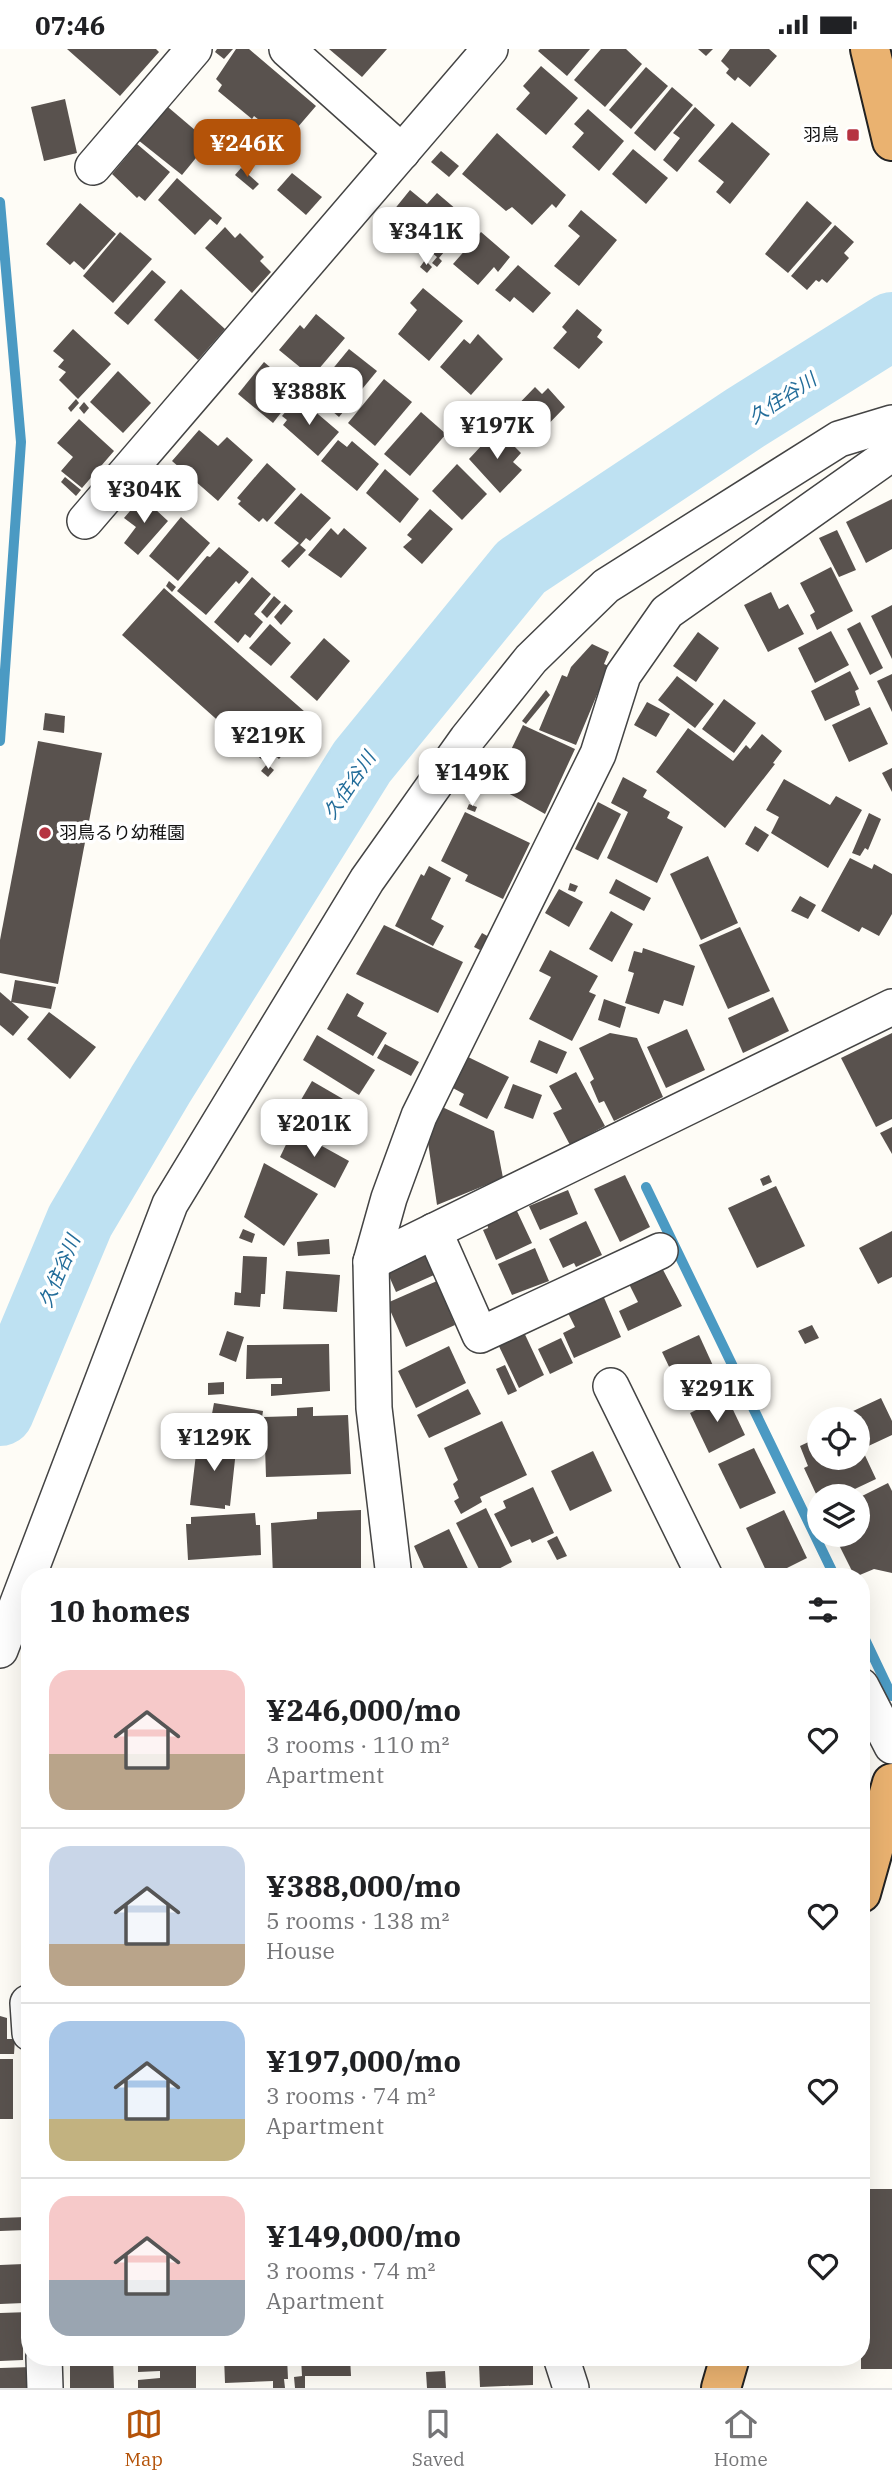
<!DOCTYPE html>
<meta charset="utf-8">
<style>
:root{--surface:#fff;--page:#f6f6f6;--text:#202124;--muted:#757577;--line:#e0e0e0;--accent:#b45309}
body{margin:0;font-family:"IBM Plex Serif","Noto Sans JP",serif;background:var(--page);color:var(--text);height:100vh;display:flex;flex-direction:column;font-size:26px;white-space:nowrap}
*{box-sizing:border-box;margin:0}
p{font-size:23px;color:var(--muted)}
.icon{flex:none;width:38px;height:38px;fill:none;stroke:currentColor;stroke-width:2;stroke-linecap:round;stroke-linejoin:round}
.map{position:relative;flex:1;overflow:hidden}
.drawer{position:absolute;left:21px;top:1519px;width:849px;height:798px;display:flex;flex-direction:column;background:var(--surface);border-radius:28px;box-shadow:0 7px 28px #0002}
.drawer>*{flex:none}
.controls{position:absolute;left:807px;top:1358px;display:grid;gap:14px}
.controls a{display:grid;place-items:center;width:63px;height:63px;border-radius:50%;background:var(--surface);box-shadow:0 7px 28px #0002;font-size:35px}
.price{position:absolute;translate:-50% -60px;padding:0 16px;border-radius:14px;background:#fff;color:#222;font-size:23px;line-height:46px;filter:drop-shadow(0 2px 4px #0008)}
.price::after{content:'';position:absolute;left:50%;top:42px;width:21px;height:16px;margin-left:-10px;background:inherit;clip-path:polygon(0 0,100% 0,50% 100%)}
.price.selected{background:var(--accent);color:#fff}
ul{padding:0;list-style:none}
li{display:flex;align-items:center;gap:21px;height:175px;padding:0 28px}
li+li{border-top:2px solid var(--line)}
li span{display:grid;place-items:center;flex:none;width:196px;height:140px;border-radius:21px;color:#555}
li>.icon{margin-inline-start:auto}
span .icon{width:84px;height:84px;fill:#fffc;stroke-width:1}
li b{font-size:30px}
h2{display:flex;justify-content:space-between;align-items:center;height:84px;padding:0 28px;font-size:30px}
.status{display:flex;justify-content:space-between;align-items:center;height:49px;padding:0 35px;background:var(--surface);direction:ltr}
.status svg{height:19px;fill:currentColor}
.tab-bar{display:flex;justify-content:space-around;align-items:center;height:98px;border-top:2px solid var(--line);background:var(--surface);font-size:19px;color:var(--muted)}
.tab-bar a{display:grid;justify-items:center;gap:4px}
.tab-bar .selected{color:var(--accent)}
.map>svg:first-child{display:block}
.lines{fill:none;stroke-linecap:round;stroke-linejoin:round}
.stream{stroke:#4b9ac3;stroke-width:10}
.river{stroke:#bee1f2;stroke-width:68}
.building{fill:#59524e}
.minor-casing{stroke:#444;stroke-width:38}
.trunk-casing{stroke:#222;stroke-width:42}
.minor{stroke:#fff;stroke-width:35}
.trunk{stroke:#eab270;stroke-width:38}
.poi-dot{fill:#b63341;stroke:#fff;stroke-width:2.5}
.labels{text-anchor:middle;stroke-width:7;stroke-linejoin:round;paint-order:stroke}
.poi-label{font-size:18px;fill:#111;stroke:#fff;text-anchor:end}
.water-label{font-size:19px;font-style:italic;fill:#236d9a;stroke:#fff}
</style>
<div class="status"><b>07:46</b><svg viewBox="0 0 49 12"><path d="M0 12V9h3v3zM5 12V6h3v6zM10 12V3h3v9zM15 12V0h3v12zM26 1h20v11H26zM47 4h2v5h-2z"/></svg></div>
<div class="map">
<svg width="892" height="2339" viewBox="0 0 892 2339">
<rect width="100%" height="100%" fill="#fefcf6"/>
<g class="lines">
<g class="stream">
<polyline points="0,153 21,393 0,692"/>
<polyline points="646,1138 835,1528"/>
<polyline points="861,1582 892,1647"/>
</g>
<polyline class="river" points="0,1363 80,1172 161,1035 362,713 521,518 745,369 892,277"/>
</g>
<g class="building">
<polygon points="67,0 156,0 159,3 120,47"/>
<polygon points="217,0 233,0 224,10 215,3"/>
<polygon points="236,0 249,0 316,57 291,86 274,72 268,78 254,67 252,70 218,42 222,36 216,30"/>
<polygon points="329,0 387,0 362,28"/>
<polygon points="540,0 590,0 567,27 538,2"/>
<polygon points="601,0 626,0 642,15 605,58 574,31"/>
<polygon points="698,0 713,0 706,7"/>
<polygon points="730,0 769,0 777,7 750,38 738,28 735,32 726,24 729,20 721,12"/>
<polygon points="541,17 578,49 546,86 516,60 530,44 523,37"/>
<polygon points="646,18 668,37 631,80 609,61"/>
<polygon points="672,38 693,56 655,102 634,84"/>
<polygon points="65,50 77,104 44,112 31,58"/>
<polygon points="162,53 209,93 182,126 133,87"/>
<polygon points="695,58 715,76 677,123 663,111 680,89 673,84"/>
<polygon points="588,60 624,92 599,122 572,98 584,84 574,75"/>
<polygon points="732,73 770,105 730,155 716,143 724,133 698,112"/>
<polygon points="497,84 566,146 556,159 552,155 532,176 512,158 506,162 462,125"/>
<polygon points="137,95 170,123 145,152 139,147 137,149 112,125"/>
<polygon points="633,100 668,129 646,155 612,125"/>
<polygon points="441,102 459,117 449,128 431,113"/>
<polygon points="241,119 259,135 253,141 235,126"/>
<polygon points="292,124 322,148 306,166 277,141"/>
<polygon points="177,129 222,169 217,176 210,170 195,186 158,151"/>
<polygon points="410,141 427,155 437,144 470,172 439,209 442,212 437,218 432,214 437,208 389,167"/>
<polygon points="807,152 832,174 788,224 765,205"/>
<polygon points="80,154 116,185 84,221 74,212 70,216 46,195"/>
<polygon points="581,161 617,191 579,237 554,217 580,187 568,177"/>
<polygon points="835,176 854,193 844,204 849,209 827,234 822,230 819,233 816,231 807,241 791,227"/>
<polygon points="225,178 235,189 240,184 264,208 260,212 271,223 252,244 205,199"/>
<polygon points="120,183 152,210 113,254 83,227"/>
<polygon points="481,183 510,208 498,223 494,218 478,236 453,215"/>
<polygon points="425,211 432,218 427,224 420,218"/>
<polygon points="518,216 551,244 533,264 514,248 510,253 495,241"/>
<polygon points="152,221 166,233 128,276 114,264"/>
<polygon points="423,239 463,272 429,312 398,285 417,261 410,254"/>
<polygon points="181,240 225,280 198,311 154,271"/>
<polygon points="577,260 602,281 597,288 603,293 579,320 553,299 567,283 562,278"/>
<polygon points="316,265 345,289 312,328 279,301 300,276 304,280"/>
<polygon points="73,280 111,315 78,350 59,331 66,323 58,318 64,311 53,302"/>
<polygon points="478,285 503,310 471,346 440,318 464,290 470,295"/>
<polygon points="349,300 377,322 339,368 312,345"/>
<polygon points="264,313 298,342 273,374 238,345"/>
<polygon points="118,322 151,354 123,384 90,353"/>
<polygon points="384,330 412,353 375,397 348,374"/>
<polygon points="535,338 542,345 548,339 565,358 532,392 507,367"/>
<polygon points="298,348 339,383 318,407 283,376 287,371 282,367"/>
<polygon points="76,350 79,354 71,363 68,359"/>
<polygon points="84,353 89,359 84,365 79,359"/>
<polygon points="421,363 446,385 410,427 384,405"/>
<polygon points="79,370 114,402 82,439 61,422 73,408 57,394"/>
<polygon points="497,380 521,404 513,413 522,421 500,444 469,410"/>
<polygon points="199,381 218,397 227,388 253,411 218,452 172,412"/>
<polygon points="338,391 347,398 352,392 379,415 357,442 321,412"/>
<polygon points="267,414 296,440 267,473 263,469 259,473 238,455 241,452 237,449"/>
<polygon points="457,415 487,445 462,471 432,442"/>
<polygon points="385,420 419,450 400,474 366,444"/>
<polygon points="65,428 81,441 76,447 61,433"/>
<polygon points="301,444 331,469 310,492 306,489 300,496 306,501 289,519 281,512 299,494 274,474"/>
<polygon points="142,448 168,472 138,506 124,494 136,478 124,469"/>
<polygon points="892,450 892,500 866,514 846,473"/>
<polygon points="430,460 453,480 422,515 403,498 412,490 407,486"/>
<polygon points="181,468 210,494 178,532 149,507"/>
<polygon points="331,479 338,486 344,479 367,499 341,529 308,506"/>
<polygon points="837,481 856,521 839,528 819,489"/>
<polygon points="219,498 249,523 239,535 236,532 206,566 177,542 207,507 210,508"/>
<polygon points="831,518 853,562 817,581 810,566 815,563 800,534"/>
<polygon points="252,528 271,545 254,565 263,573 250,589 245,585 238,594 214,573"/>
<polygon points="169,532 176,538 172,543 166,537"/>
<polygon points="164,539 313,670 279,710 269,701 261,710 122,586"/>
<polygon points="771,543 779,560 788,555 804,585 768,603 744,556"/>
<polygon points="274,547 281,553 267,569 261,563"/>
<polygon points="285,555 293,562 281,576 274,568"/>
<polygon points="892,556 892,610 871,567"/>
<polygon points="860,573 883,619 870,626 847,580"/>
<polygon points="270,575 291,594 271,617 249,599"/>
<polygon points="831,582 849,616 815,634 798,599"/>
<polygon points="698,583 719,599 696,633 673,617"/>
<polygon points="324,589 350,612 317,652 290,628"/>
<polygon points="592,595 609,603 604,615 609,617 576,696 539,681 562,626 567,628 571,618"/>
<polygon points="850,622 859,640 855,642 860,656 825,672 811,642"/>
<polygon points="892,625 892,663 877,632"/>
<polygon points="677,627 714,655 695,679 658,651"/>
<polygon points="546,641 550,646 526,675 522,672"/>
<polygon points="724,650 756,674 734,704 702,680"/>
<polygon points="647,653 670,665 656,688 634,676"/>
<polygon points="870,658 888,695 849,713 832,676"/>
<polygon points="45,664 65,667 64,684 43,681"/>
<polygon points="523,676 575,700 545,765 494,736"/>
<polygon points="688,679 733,712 746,696 750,700 762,685 782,702 773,714 775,715 725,779 656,723"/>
<polygon points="38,692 102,704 58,935 0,924 0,891"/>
<polygon points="267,715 274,721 268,728 261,722"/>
<polygon points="892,719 892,743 882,724"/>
<polygon points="623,728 647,741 643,748 670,763 667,769 683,778 657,834 607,809 628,763 611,754"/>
<polygon points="784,730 830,756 836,747 862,761 828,819 771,784 779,768 766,761"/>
<polygon points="598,753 621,765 598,811 575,800"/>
<polygon points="469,755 477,758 475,763 467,760"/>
<polygon points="465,763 530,794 503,850 465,832 468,826 441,812"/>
<polygon points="869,764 881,770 868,801 865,799 860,807 852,804"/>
<polygon points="755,777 769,786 758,803 745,795"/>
<polygon points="708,807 738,874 701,891 670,825"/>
<polygon points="850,809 872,820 874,815 892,825 892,865 879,887 862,878 859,883 821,862"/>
<polygon points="429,817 451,829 431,870 444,877 433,897 395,877 421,825 424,827"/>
<polygon points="616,830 651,849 644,862 609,844"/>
<polygon points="570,834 578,837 575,843 568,841"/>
<polygon points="559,840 583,853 569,878 545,864"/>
<polygon points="800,847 816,856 808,870 791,862"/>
<polygon points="611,862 633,875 612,913 589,900"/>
<polygon points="384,876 463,913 438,964 356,925"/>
<polygon points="740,878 770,942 728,960 699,896"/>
<polygon points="482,884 489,888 480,901 474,898"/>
<polygon points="643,899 695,917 683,957 664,951 659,965 625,954 634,924 628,922 634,902 642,904"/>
<polygon points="550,901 598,927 589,943 596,946 572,992 529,970 551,928 539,922"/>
<polygon points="15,931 56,938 51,960 11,953"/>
<polygon points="0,943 29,968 13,987 0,976"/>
<polygon points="347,944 364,954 357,967 387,984 373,1007 327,980"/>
<polygon points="773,948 789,982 743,1004 728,969"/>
<polygon points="604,950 626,958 620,979 598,971"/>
<polygon points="49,963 96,998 70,1030 27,990"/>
<polygon points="687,980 705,1021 666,1039 647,998"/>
<polygon points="610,984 637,989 663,1048 614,1072 604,1052 599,1054 590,1033 594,1030 579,999"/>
<polygon points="892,984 892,1070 876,1078 841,1009"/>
<polygon points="317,986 375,1021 359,1046 303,1011"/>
<polygon points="539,991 567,1003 557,1025 530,1013"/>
<polygon points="385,995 419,1013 411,1027 377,1009"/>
<polygon points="466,1007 509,1028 487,1070 459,1056 464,1045 451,1038"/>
<polygon points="576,1023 605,1077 570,1096 553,1064 562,1060 549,1037"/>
<polygon points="312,1032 355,1057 334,1093 291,1068"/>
<polygon points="513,1035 542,1046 533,1070 504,1059"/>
<polygon points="440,1057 494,1082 503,1129 437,1156 427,1086"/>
<polygon points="892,1078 892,1105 880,1084"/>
<polygon points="293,1081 349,1112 335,1139 280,1108"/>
<polygon points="264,1114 318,1145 284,1197 244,1168"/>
<polygon points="625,1126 650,1178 620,1193 594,1140"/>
<polygon points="769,1126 772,1133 763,1137 760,1130"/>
<polygon points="776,1137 805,1197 757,1219 728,1159"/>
<polygon points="568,1141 578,1165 540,1181 529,1157"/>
<polygon points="516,1160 532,1194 496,1211 483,1181 488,1179 487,1174"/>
<polygon points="586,1172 602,1206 576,1218 574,1214 563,1219 549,1190"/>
<polygon points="243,1180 255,1185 252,1194 239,1189"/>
<polygon points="892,1182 892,1228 878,1235 859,1199"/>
<polygon points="329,1190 330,1205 298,1207 297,1193"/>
<polygon points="535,1199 549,1232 512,1246 498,1215"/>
<polygon points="425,1203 434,1226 396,1243 386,1220"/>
<polygon points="243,1207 267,1208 265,1245 261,1245 260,1258 234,1256 235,1243 241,1244"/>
<polygon points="661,1217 682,1257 628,1282 619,1262 638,1253 628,1233"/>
<polygon points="286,1222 340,1226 337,1263 283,1260"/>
<polygon points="437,1232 455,1276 406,1298 387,1254"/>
<polygon points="602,1244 621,1288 574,1309 563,1284 575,1278 566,1260"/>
<polygon points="812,1276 819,1289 805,1295 798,1282"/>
<polygon points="521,1277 544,1326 519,1339 495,1289"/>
<polygon points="227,1282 244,1288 236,1313 219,1306"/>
<polygon points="699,1286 720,1332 684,1349 662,1303"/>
<polygon points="561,1289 573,1314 550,1325 538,1300"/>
<polygon points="329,1295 330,1342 271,1347 271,1335 282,1335 282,1329 246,1330 247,1296"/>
<polygon points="449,1297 466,1334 416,1359 398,1322"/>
<polygon points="505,1316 517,1342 508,1346 496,1320"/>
<polygon points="224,1333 224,1345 208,1346 208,1334"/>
<polygon points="468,1340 481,1365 429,1389 417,1366"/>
<polygon points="726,1346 745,1386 709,1404 690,1364"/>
<polygon points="881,1349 892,1372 892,1386 862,1400 876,1430 840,1447 817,1447 804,1419 808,1417 800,1397 819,1388 819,1409 858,1409 858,1370 836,1370"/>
<polygon points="214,1354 263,1362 258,1394 208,1386"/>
<polygon points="313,1358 313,1367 348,1366 351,1425 266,1428 264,1368 297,1367 297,1359"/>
<polygon points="502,1372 527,1426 480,1448 482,1453 461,1465 454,1452 459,1449 453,1435 458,1431 444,1399"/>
<polygon points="198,1388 237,1392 230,1457 225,1456 225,1460 190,1456"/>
<polygon points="754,1399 776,1444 740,1460 718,1415"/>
<polygon points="593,1402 612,1442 570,1462 551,1422"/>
<polygon points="888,1434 892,1442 892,1524 874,1520 855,1528 834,1486 858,1486 858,1449"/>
<polygon points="533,1438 554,1484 532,1494 530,1490 511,1498 494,1465 506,1459 503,1452"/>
<polygon points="486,1459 512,1513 483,1528 456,1474"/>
<polygon points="361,1461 361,1524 273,1528 271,1474 317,1470 317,1463"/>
<polygon points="784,1461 807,1509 769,1528 746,1479"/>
<polygon points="255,1464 256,1476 260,1476 261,1506 188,1511 186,1475 191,1475 191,1468"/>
<polygon points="449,1480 472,1528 422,1528 421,1524 425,1522 414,1497"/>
<polygon points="557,1487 567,1507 557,1511 547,1492"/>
<polygon points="820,1521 823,1528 806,1528"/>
<polygon points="0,1967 7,1969 7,1990 15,1990 14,2005 0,2005"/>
<rect x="0" y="2010" width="13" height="60"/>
<rect x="861" y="2140" width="31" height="180"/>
<polygon points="26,2168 26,2181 0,2182 0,2169"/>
<polygon points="24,2215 24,2254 0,2255 0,2216"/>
<polygon points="30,2263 30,2295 23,2295 23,2311 0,2312 0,2264"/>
<polygon points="70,2308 113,2308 114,2339 70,2339"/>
<polygon points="138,2308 196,2308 196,2339 138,2339 138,2331 160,2329 160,2322 138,2323"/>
<polygon points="224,2308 287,2308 288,2330 284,2330 285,2339 273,2339 273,2332 225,2334"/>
<polygon points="301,2308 350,2308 351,2327 305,2327 305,2339 295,2339 294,2328 302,2327"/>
<polygon points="533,2313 533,2336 480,2338 479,2315"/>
<polygon points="32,2318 32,2339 0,2339 0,2319"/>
<polygon points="445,2322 446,2339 427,2339 426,2323"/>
</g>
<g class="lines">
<defs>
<g id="minor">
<polyline points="287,0 402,103"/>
<polyline points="93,118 194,0"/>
<polyline points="85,472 490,0"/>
<polyline points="434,1182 480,1286 660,1202"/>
<polyline points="371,1213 892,958"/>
<polyline points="611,1337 705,1528"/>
<polyline points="394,1528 374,1359 371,1213 389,1149 419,1067 598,705 623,626 667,563 892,404"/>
<polyline points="0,1601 170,1155 367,831 467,690 531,610 606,537 839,390 892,374"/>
<polyline points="861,1637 892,1697"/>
<polyline points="28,1954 30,1984"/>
<polyline points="44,2308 45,2339"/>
<polyline points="561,2308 571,2339"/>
</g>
<g id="trunk">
<polyline points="870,0 892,92"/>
<polyline points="861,1844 892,1734"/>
<polyline points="721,2339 730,2308"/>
</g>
</defs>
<use href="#minor" class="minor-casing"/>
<use href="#trunk" class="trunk-casing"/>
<use href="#minor" class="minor"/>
<use href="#trunk" class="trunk"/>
</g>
<g class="poi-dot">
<rect x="846" y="79" width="14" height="14" rx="3.5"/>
<circle cx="45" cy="784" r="7"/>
</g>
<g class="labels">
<g class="poi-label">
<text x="839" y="92">羽鳥</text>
<text x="59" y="790" text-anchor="start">羽鳥るり幼稚園</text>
</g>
<g class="water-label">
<text transform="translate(782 349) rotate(-33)" y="7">久住谷川</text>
<text transform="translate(349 736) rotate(-56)" y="7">久住谷川</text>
<text transform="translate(59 1222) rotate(-67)" y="7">久住谷川</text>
</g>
</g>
</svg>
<div class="controls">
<a><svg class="icon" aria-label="locate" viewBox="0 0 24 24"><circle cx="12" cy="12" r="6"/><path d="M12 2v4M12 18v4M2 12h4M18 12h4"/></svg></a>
<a><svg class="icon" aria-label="layers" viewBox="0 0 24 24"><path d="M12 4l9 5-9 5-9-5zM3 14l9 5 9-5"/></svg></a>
</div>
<b class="price selected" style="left:247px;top:130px">¥246K</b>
<b class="price" style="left:426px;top:218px">¥341K</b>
<b class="price" style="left:309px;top:378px">¥388K</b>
<b class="price" style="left:497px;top:412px">¥197K</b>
<b class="price" style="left:144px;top:476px">¥304K</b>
<b class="price" style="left:268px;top:722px">¥219K</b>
<b class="price" style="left:472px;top:759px">¥149K</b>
<b class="price" style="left:314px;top:1110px">¥201K</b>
<b class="price" style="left:717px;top:1375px">¥291K</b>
<b class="price" style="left:214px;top:1424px">¥129K</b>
<section class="drawer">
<h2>10 homes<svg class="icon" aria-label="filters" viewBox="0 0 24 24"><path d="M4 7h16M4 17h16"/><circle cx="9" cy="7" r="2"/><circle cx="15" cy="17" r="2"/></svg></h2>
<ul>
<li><span style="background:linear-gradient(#f6c9c9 60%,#b9a48a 0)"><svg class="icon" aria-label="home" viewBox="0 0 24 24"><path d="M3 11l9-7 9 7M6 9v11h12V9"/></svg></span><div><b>¥246,000/mo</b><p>3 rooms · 110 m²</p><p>Apartment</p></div><svg class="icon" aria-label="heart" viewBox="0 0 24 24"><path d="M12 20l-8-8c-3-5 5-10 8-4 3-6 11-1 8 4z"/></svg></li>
<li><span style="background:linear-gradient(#c9d6e8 70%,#b9a48a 0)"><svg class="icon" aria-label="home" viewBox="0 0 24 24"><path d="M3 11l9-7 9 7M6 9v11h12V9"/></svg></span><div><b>¥388,000/mo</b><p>5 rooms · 138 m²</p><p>House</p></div><svg class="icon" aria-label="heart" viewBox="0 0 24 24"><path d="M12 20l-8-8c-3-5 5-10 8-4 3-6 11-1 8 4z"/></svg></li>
<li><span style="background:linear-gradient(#a9c7e8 70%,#c2b280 0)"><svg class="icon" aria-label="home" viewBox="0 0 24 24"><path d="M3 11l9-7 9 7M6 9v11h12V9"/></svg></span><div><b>¥197,000/mo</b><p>3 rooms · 74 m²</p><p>Apartment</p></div><svg class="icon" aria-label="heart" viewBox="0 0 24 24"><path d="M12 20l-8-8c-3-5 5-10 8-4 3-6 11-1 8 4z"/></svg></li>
<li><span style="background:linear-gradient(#f6c9c9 60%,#9aa5b1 0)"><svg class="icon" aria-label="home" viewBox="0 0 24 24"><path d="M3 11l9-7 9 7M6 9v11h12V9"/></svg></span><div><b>¥149,000/mo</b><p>3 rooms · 74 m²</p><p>Apartment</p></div><svg class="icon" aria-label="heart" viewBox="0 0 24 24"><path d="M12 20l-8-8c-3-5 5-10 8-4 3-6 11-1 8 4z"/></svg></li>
</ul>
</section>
</div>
<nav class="tab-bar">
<a class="selected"><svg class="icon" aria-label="map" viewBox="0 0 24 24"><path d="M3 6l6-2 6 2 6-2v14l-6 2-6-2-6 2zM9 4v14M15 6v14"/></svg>Map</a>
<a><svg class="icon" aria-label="saved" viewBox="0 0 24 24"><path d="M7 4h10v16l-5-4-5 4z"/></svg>Saved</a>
<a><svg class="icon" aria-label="home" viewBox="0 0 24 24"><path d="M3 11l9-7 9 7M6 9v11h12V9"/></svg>Home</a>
</nav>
